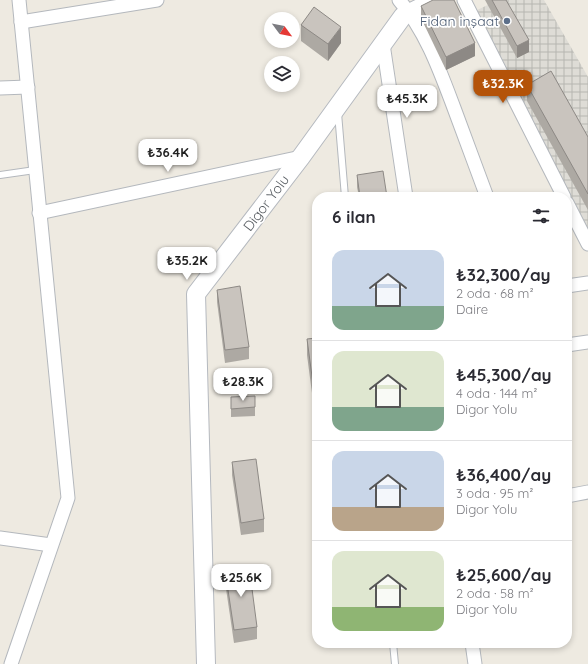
<!DOCTYPE html>
<html lang="tr">
<meta charset="utf-8">
<style>
:root{--surface:#fff;--page:#f2f2f3;--text:#2b2b33;--muted:#7c7c81;--line:#e1e1e2;--accent:#b45309}
body{margin:0;font-family:Quicksand,sans-serif;background:var(--page);color:var(--text);height:100vh;display:flex;flex-direction:column;font-size:15px;white-space:nowrap}
*{box-sizing:border-box;margin:0}
p{font-size:13px;color:var(--muted)}
.icon{flex:none;width:22px;height:22px;fill:none;stroke:currentColor;stroke-width:2;stroke-linecap:round;stroke-linejoin:round}
.map{position:relative;flex:1;overflow:hidden}
.drawer{position:absolute;left:312px;top:192px;width:260px;height:456px;display:flex;flex-direction:column;background:var(--surface);border-radius:16px;box-shadow:0 2px 6px #0003}
.drawer>*{flex:none}
.needle{width:26px;rotate:122deg}
.tools{position:absolute;left:264px;top:12px;display:grid;gap:8px}
.tools a{display:grid;place-items:center;width:36px;height:36px;border-radius:50%;background:var(--surface);box-shadow:0 2px 6px #0003;font-size:20px}
.price{position:absolute;translate:-50% -34px;padding:0 9px;border-radius:8px;background:#fff;color:#222;font-size:13px;line-height:26px;filter:drop-shadow(0 1px 2px #0008)}
.price::after{content:'';position:absolute;left:50%;top:24px;width:12px;height:9px;margin-left:-6px;background:inherit;clip-path:polygon(0 0,100% 0,50% 100%)}
.price.selected{background:var(--accent);color:#fff}
ul{padding:0;list-style:none}
li{display:flex;align-items:center;gap:12px;height:100px;padding:0 20px}
li+li{border-top:1px solid var(--line)}
li span{display:grid;place-items:center;flex:none;width:112px;height:80px;border-radius:12px;color:#555}
li>.icon{margin-inline-start:auto}
span .icon{width:48px;height:48px;fill:#fffc;stroke-width:1}
li b{font-size:17px}
h2{display:flex;justify-content:space-between;align-items:center;height:48px;padding:0 20px;font-size:17px}
.map>svg:first-child{display:block}
.industrial{fill:url(#industrial-grid)}
.lines{fill:none;stroke-linecap:round;stroke-linejoin:round}
.service-casing{stroke:#b4b8bd;stroke-width:8}
.minor-casing{stroke:#b4b8bd;stroke-width:15}
.secondary-casing{stroke:#b5b9bf;stroke-width:20}
.service{stroke:#fff;stroke-width:6}
.minor{stroke:#fff;stroke-width:13}
.secondary{stroke:#fff;stroke-width:18}
.wall{fill:#ada9a3}
.shaded-wall{fill:#8d8985}
.building{fill:#c9c4be;stroke:#8d8985}
.service-dot{fill:#5c6f8a;stroke:#fff;stroke-width:1.5}
.labels{text-anchor:middle;stroke-width:3.5;stroke-linejoin:round;paint-order:stroke}
.service-label{font-size:14px;fill:#4e5e75;stroke:#fff;text-anchor:end}
.street-label{font-size:14px;fill:#595e63;stroke:#fff}
</style>
<div class="map">
<svg width="588" height="664" viewBox="0 0 588 664">
<defs>
<pattern id="industrial-grid" width="8" height="8" patternUnits="userSpaceOnUse"><rect width="8" height="8" fill="#dedcd6"/><path d="M0 4h8M4 0v8" fill="none" stroke="#b7b6b1"/></pattern>
</defs>
<rect width="100%" height="100%" fill="#eeeae1"/>
<polygon class="industrial" points="498,0 544,0 588,77 588,242 471,13"/>
<g class="lines">
<defs>
<g id="service">
<polyline points="338,113 345,197"/>
<polyline points="0,175 35,170"/>
<polyline points="393,643 395,664"/>
</g>
<g id="minor">
<path d="M399,0c27,31 41,71 55,108 11,30 22,59 33,89"/>
<polyline points="464,0 564,197"/>
<polyline points="21,22 157,0"/>
<polyline points="383,44 406,197"/>
<polyline points="0,88 28,87"/>
<polyline points="567,203 588,244"/>
<polyline points="39,213 301,157"/>
<polyline points="567,286 588,283"/>
<polyline points="567,345 588,342"/>
<polyline points="567,496 588,492"/>
<polyline points="0,538 51,545"/>
<polyline points="472,643 475,664"/>
<polyline points="11,664 68,498 19,0"/>
</g>
<polyline id="secondary" points="206,664 196,294 301,157 403,16 436,0"/>
</defs>
<use href="#service" class="service-casing"/>
<use href="#minor" class="minor-casing"/>
<use href="#secondary" class="secondary-casing"/>
<use href="#service" class="service"/>
<use href="#minor" class="minor"/>
<use href="#secondary" class="secondary"/>
</g>
<g class="wall">
<polygon points="485,0 506,0 529,52 517,58"/>
<polygon points="421,6 475,56 446,70 421,18"/>
<polygon points="301,25 341,43 328,61 301,41"/>
<polygon points="527,85 588,137 588,210 527,101"/>
<polygon points="357,175 387,197 359,197 357,187"/>
<polygon points="217,290 249,347 249,359 225,363 217,302"/>
<polygon points="317,338 317,431 307,355 307,339"/>
<polygon points="255,396 255,416 231,417 231,397"/>
<polygon points="232,462 264,519 264,532 241,535 232,475"/>
<polygon points="225,570 257,627 257,639 234,643 225,582"/>
</g>
<g class="shaded-wall">
<polygon points="341,27 341,43 328,61 328,44"/>
<polygon points="529,40 529,52 517,58 517,46"/>
<polygon points="475,43 475,56 446,70 446,57"/>
</g>
<g class="building">
<polygon points="433,0 454,0 475,43 446,57 421,6"/>
<polygon points="492,0 506,0 529,40 517,46"/>
<polygon points="314,7 341,27 328,44 301,25"/>
<polygon points="551,71 588,137 588,194 527,85"/>
<polygon points="383,171 387,197 360,197 357,175"/>
<polygon points="240,286 249,347 225,350 217,290"/>
<polygon points="317,338 317,414 307,339"/>
<polygon points="255,396 255,407 231,409 231,397"/>
<polygon points="256,459 264,519 241,523 232,462"/>
<polygon points="249,566 257,627 234,630 225,570"/>
</g>
<circle class="service-dot" cx="507" cy="21" r="4"/>
<g class="labels">
<g class="service-label">
<text x="499" y="26">Fidan inşaat</text>
</g>
<g class="street-label">
<text transform="translate(266 203) rotate(-53)" y="5">Digor Yolu</text>
</g>
</g>
</svg>
<div class="tools">
<a><svg class="needle" viewBox="-14 -14 28 28"><path d="M0-13l5 13h-10z" fill="#e53935"/><path d="M0 13l5-13h-10z" fill="#7c7c81"/></svg></a>
<a><svg class="icon" aria-label="layers" viewBox="0 0 24 24"><path d="M12 4l9 5-9 5-9-5zM3 14l9 5 9-5"/></svg></a>
</div>
<b class="price selected" style="left:503px;top:104px">₺32.3K</b>
<b class="price" style="left:407px;top:119px">₺45.3K</b>
<b class="price" style="left:168px;top:173px">₺36.4K</b>
<b class="price" style="left:187px;top:281px">₺35.2K</b>
<b class="price" style="left:243px;top:402px">₺28.3K</b>
<b class="price" style="left:241px;top:598px">₺25.6K</b>
<section class="drawer">
<h2>6 ilan<svg class="icon" aria-label="filters" viewBox="0 0 24 24"><path d="M4 7h16M4 17h16"/><circle cx="9" cy="7" r="2"/><circle cx="15" cy="17" r="2"/></svg></h2>
<ul>
<li><span style="background:linear-gradient(#c9d6e8 70%,#7fa58c 0)"><svg class="icon" aria-label="home" viewBox="0 0 24 24"><path d="M3 11l9-7 9 7M6 9v11h12V9"/></svg></span><div><b>₺32,300/ay</b><p>2 oda · 68 m²</p><p>Daire</p></div></li>
<li><span style="background:linear-gradient(#dfe7d0 70%,#7fa58c 0)"><svg class="icon" aria-label="home" viewBox="0 0 24 24"><path d="M3 11l9-7 9 7M6 9v11h12V9"/></svg></span><div><b>₺45,300/ay</b><p>4 oda · 144 m²</p><p>Digor Yolu</p></div></li>
<li><span style="background:linear-gradient(#c9d6e8 70%,#b9a48a 0)"><svg class="icon" aria-label="home" viewBox="0 0 24 24"><path d="M3 11l9-7 9 7M6 9v11h12V9"/></svg></span><div><b>₺36,400/ay</b><p>3 oda · 95 m²</p><p>Digor Yolu</p></div></li>
<li><span style="background:linear-gradient(#dfe7d0 70%,#8fb573 0)"><svg class="icon" aria-label="home" viewBox="0 0 24 24"><path d="M3 11l9-7 9 7M6 9v11h12V9"/></svg></span><div><b>₺25,600/ay</b><p>2 oda · 58 m²</p><p>Digor Yolu</p></div></li>
</ul>
</section>
</div>
